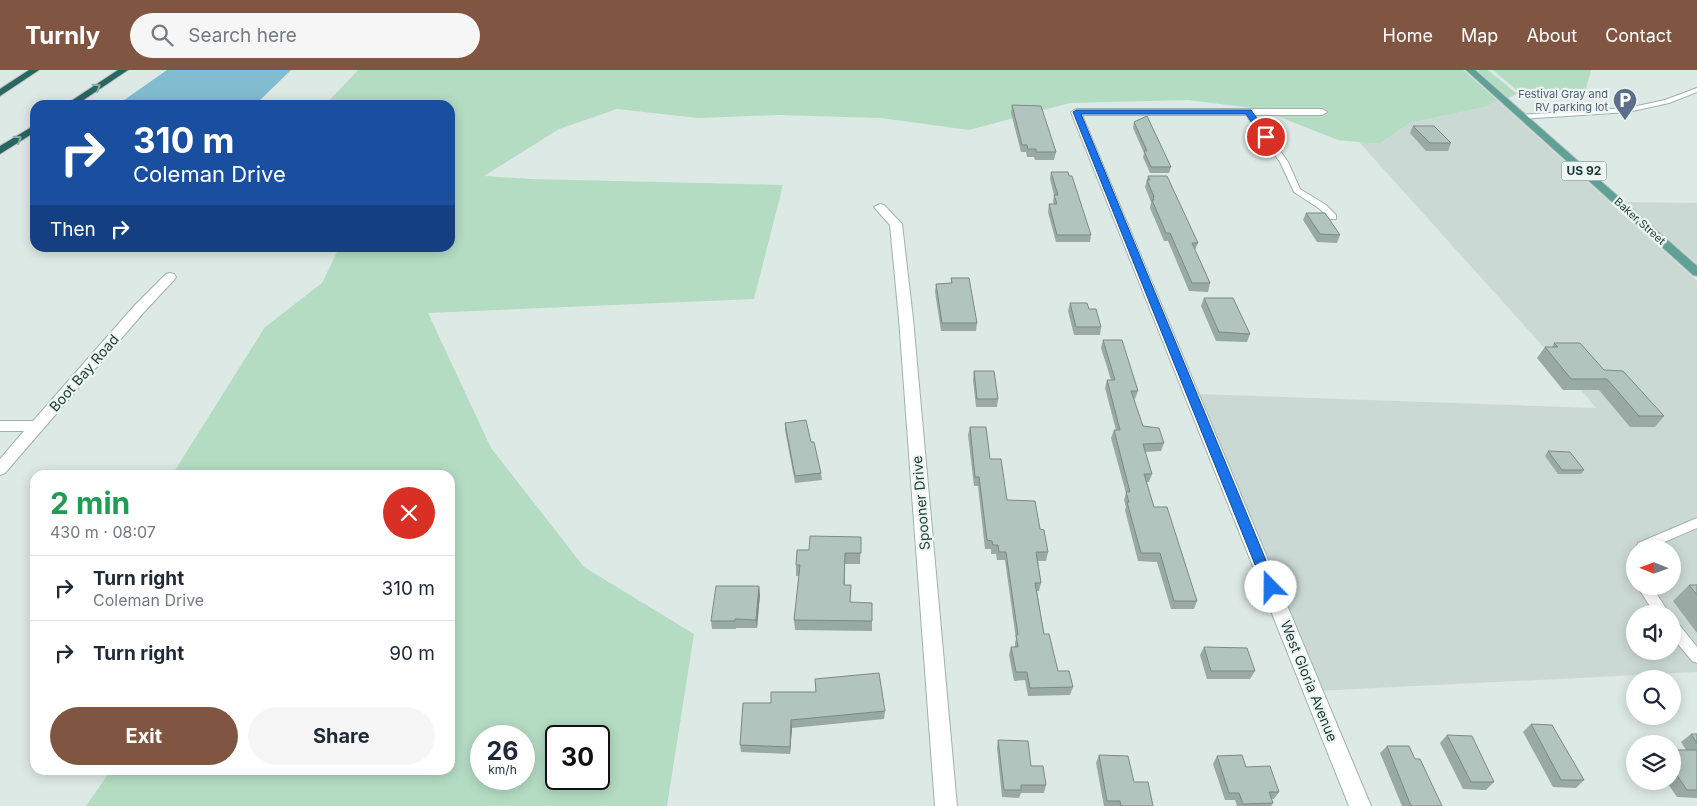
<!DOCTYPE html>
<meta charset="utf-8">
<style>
body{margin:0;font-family:Inter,sans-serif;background:#f6f6f7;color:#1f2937;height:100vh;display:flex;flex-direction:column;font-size:19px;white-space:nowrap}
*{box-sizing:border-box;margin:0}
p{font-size:16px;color:#747a83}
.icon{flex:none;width:28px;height:28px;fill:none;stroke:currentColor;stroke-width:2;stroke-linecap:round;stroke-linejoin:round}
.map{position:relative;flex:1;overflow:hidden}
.sheet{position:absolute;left:30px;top:400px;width:425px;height:305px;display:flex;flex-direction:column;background:#fff;border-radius:15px;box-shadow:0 2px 12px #0003}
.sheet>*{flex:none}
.top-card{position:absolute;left:30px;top:30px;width:425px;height:152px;border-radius:15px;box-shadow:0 2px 12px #0003;background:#1a4fa0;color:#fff;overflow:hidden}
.needle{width:32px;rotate:271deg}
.tools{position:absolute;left:1626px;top:470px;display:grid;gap:10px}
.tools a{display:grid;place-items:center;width:55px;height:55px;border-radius:50%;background:#fff;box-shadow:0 2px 12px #0003;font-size:25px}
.speed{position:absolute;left:470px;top:655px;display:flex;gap:10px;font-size:25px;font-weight:700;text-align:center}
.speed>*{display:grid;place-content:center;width:65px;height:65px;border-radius:50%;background:#fff;box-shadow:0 2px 12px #0003;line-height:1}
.speed small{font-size:12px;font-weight:400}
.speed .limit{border:2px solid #111;border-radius:8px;background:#fff;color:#111}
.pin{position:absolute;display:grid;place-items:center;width:42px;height:42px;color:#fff;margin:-21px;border:2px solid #fff;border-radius:50%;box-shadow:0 1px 5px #0007}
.me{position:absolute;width:55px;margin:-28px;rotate:338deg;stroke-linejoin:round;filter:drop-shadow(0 0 4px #0008)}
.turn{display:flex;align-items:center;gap:18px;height:105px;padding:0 20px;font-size:22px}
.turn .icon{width:65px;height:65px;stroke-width:2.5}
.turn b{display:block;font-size:35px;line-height:42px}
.then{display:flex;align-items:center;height:48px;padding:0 20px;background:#0003;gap:10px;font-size:19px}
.round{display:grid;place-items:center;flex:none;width:52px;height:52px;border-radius:26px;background:#f6f6f7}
.headline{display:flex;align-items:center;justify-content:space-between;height:85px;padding:0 20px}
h1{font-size:30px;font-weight:700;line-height:38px;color:#1e9e55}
.action{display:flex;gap:10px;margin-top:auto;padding:10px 20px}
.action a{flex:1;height:58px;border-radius:30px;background:#805541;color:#fff;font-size:20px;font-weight:700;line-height:58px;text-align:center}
.action a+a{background:#f6f6f7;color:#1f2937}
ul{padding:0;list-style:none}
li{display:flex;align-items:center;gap:15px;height:65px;padding:0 20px;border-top:1px solid #e0e1e3}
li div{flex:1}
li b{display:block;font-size:19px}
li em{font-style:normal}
header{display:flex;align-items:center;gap:30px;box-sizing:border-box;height:70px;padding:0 25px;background:#805541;color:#fff}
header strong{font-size:24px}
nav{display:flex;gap:28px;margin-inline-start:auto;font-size:18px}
.search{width:350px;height:45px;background:#f6f6f7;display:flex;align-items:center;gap:12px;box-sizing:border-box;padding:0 18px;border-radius:28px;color:#747a83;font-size:19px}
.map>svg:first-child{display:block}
</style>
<header>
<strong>Turnly</strong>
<div class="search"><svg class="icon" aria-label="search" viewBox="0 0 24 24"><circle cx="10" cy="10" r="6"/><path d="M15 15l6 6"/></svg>Search here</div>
<nav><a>Home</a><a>Map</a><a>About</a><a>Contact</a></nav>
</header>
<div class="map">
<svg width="1697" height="736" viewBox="0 0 1697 736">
<rect width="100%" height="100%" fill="#dde9e5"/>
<g fill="#cbd9d4" fill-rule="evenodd">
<path d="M 1498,31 L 1697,211 L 1697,602 L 1316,621 L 1198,324 L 1596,338 L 1566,302 L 1359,72 L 1379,74 L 1410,53 L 1485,37 ZM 1635,479 L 1672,479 L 1672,516 L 1635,516 ZM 1635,544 L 1672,544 L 1672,581 L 1635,581 Z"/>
<polygon points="1626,132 1697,133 1697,194"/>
</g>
<g fill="#b4dcc3" fill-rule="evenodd">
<path d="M 358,0 L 1463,0 L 1498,31 L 1485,37 L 1410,53 L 1379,74 L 1338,70 L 1259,39 L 1188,30 L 1070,33 L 969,60 L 881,48 L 778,45 L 698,48 L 617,39 L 559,59 L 484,106 L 531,109 L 783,115 L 754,229 L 428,243 L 491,378 L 584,497 L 694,564 L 667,736 L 86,736 L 111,700 L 450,700 L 450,405 L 172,405 L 265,257 L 322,213 L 337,182 L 288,178 L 450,178 L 450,35 L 325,35 ZM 481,666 L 524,666 L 524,709 L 481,709 ZM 556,666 L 599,666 L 599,709 L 556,709 Z"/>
<polygon points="1477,0 1488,0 1517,24 1508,28"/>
<polygon points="1493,0 1591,0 1586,19 1520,23"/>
</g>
<polygon fill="#82bcd1" points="167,0 291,0 255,35 117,35"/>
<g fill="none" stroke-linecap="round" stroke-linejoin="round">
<defs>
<g id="lane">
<polygon points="1697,18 1697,22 1669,33 1628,42 1522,49 1518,47 1522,45 1628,38 1665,30"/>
<polygon points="1245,40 1251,40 1288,92 1300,119 1326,135 1336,145 1336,149 1330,149 1320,139 1294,122 1280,92 1244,42"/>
<polygon points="1697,448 1697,458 1648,479 1636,479 1638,473"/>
<polygon points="1635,497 1635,511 1630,510 1629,506 1630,498"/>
<polygon points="1637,516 1651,516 1670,544 1655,544"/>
<polygon points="1672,550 1677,552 1697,577 1697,593 1692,591 1672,567"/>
</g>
<g id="street">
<polygon points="1076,39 1322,39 1327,42 1322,45 1082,45 1371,736 1349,736 1071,42"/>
<polygon points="880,134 884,135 902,154 913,249 957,736 935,736 899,249 890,155 874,137"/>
<polygon points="170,203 174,204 176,207 174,210 145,241 5,403 0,405 0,389 24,361 0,361 0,351 33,351 135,235 166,204"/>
</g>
<polygon id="primary" points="1466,0 1475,0 1697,196 1697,206 1693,205"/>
<g id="highway">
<polygon points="29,0 39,0 0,26 0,19"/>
<polygon points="118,0 128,0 76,35 65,35"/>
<polygon points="35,55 35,62 0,84 0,76"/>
</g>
</defs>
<use href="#lane" stroke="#a0b1ac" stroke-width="2"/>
<use href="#street" stroke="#a0b1ac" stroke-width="2"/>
<use href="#primary" stroke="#bcc4c2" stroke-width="2"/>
<use href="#highway" stroke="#bcc4c2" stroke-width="2"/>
<use href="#lane" fill="#fff" fill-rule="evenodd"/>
<use href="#street" fill="#fff" fill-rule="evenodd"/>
<use href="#primary" fill="#60a097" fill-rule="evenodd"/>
<use href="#highway" fill="#2a6560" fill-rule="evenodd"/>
</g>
<g fill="#99a9a3">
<polygon points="1012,35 1056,82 1054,90 1035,90 1034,87 1027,87 1026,82 1021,82 1011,43"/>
<polygon points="1134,52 1171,97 1169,103 1150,103 1143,87 1144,83 1133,58"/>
<polygon points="1413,56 1451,73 1448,81 1426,81 1410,63"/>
<polygon points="1051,102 1091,165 1090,172 1056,172 1048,142 1049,134 1054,134 1053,132 1054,125 1050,109"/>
<polygon points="1148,106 1198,173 1195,180 1210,213 1208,222 1189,221 1168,171 1164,171 1150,138 1151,132 1145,117"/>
<polygon points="1306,143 1340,165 1337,173 1317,172 1303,150"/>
<polygon points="951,208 977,253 976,261 941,261 935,222 936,214 951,213"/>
<polygon points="1204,228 1250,264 1247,272 1216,271 1201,236"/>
<polygon points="1070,233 1089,239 1101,257 1100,265 1074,265 1068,241"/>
<polygon points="1103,270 1138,321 1135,329 1134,329 1143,356 1164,373 1161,381 1145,382 1152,404 1149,412 1147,412 1154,437 1197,531 1194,539 1171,539 1157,492 1138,491 1125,440 1126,437 1124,430 1126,423 1111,368 1114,360 1116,360 1105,318 1107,310 1111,310 1101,278"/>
<polygon points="1554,273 1604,300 1664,346 1655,357 1630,357 1599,320 1563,320 1537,288 1545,277 1552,277"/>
<polygon points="974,301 998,329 997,337 976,337 973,310"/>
<polygon points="785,353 811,372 821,403 822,410 795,413 785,360"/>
<polygon points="970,357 990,389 1007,430 1040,459 1048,482 1046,491 1038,491 1041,513 1039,521 1037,521 1044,564 1058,601 1073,617 1070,625 1028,626 1025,610 1014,611 1009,585 1011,577 1015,577 1015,573 1016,569 1005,490 997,490 996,484 991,484 991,479 985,479 978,416 974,416 968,365"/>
<polygon points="1548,381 1584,400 1581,404 1558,404 1545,386"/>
<polygon points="861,467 860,494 845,494 845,515 850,532 872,551 872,561 795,560 794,550 799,506 796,506 796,495 809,480"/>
<polygon points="1689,515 1697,515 1697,563 1673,531"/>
<polygon points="760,524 757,558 736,558 736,559 712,559 711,551"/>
<polygon points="1204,577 1255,601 1250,609 1207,609 1200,585"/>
<polygon points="743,633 885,641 884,649 792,658 790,684 741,682 740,675"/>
<polygon points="1531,654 1584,710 1576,718 1553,717 1523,662"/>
<polygon points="1691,664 1697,664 1697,728 1677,727 1666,711 1672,711 1672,680 1686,680 1681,672"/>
<polygon points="1447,665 1494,712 1486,720 1463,719 1440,673"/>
<polygon points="998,670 1031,696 1046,715 1044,723 1021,723 1019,728 1002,727 997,678"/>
<polygon points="1387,676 1415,689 1442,736 1402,736 1380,683"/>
<polygon points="1099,685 1134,712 1153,736 1104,736 1096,693"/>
<polygon points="1217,686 1279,722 1274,729 1271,729 1273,733 1271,736 1237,736 1235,730 1225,730 1213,694"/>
</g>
<g fill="#7d8985">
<polygon points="759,516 760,524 757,558 756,550"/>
<polygon points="791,650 792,658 790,684 790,677"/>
</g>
<g fill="#b2c4be" stroke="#7d8985">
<polygon points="1012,35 1041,36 1056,82 1036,82 1036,79 1028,79 1027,75 1022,75"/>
<polygon points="1147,46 1171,97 1151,97 1144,81 1147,81 1134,52"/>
<polygon points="1413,56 1434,56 1451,73 1430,73"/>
<polygon points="1051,102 1068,102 1069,106 1072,106 1091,165 1057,165 1049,134 1057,134 1054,125 1058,125"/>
<polygon points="1148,106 1167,106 1198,173 1192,173 1210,213 1192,213 1170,163 1166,163 1152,130 1154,130 1153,127 1154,127 1147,110 1150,110"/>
<polygon points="1306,143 1325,143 1340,165 1320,164"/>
<polygon points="951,208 969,208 977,253 942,253 936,214 952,213"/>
<polygon points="1204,228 1233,228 1250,264 1219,262"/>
<polygon points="1070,233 1087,233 1089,239 1096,239 1101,257 1076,257"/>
<polygon points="1103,270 1122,270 1138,321 1131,321 1143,356 1159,358 1164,373 1143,374 1152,404 1144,404 1154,437 1167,437 1197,531 1174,531 1160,483 1141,483 1127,432 1129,432 1126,422 1130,422 1114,360 1120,360 1107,310 1115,310"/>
<polygon points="1554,273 1580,273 1604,300 1623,301 1664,346 1639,346 1607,309 1571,309 1545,277 1558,277"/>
<polygon points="974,301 994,301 998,329 977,329"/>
<polygon points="806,350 811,372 814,372 821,403 795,406 785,353"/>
<polygon points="970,357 986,357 990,389 1001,389 1007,430 1035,431 1040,459 1044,460 1048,482 1036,482 1041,513 1035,513 1044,564 1049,564 1058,601 1069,601 1073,617 1030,618 1027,602 1016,602 1011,577 1018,577 1016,565 1018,565 1006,482 999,482 998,475 993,475 992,471 987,470 979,407 975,407"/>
<polygon points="1548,381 1570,382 1584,400 1562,400"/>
<polygon points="810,466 861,467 861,483 845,483 844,515 851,515 850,532 872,533 872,551 794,550 800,495 796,495 797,480 809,480"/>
<polygon points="1689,515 1697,515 1697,525"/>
<polygon points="716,516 759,516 756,550 735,549 735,551 711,551"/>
<polygon points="1204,577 1247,578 1255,601 1211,601"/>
<polygon points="879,603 885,641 791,650 790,677 740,675 743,633 771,633 771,622 816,622 815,609"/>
<polygon points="1531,654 1552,655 1584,710 1561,710"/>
<polygon points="1691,664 1697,664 1697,673"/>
<polygon points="1447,665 1472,666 1494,712 1471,712"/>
<polygon points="998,670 1028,671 1031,696 1043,696 1046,715 1021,715 1021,720 1004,720"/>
<polygon points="1387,676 1409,676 1415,689 1420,689 1442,736 1411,736"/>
<polygon points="1672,680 1697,680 1697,720 1687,720 1672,698"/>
<polygon points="1099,685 1128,686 1134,712 1148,712 1153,736 1121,736 1120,731 1107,731"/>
<polygon points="1242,685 1246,697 1270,696 1279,722 1269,722 1273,733 1243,734 1239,723 1229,723 1217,686"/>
</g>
<defs><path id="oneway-chevron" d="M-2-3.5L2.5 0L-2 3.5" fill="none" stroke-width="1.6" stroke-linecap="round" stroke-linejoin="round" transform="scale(1.25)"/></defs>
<g stroke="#8caea9">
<use href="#oneway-chevron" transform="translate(97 17) rotate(-33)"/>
<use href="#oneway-chevron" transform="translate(18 69) rotate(-33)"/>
</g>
<polygon fill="#1a73e8" stroke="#114b97" points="1076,40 1251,40 1270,67 1263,69 1246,44 1081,44 1277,517 1275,521 1271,522 1266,521 1264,517 1073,42"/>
<defs>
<symbol id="parking-pin" viewBox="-11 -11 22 30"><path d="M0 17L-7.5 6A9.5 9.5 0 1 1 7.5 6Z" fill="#5c6f8a" stroke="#edf6f2"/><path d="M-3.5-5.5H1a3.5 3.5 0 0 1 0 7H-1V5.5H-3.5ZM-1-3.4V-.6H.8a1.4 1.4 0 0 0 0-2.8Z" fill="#fff"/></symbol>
</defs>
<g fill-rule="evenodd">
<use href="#parking-pin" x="1611" y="16" width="28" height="38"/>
</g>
<g text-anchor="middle" stroke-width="4.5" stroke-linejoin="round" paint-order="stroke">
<g font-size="11" fill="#4e5e75" stroke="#edf6f2" text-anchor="end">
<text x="1608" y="28">Festival Gray and<tspan x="1608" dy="13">RV parking lot</tspan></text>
</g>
<g font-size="11" fill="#1e3934" stroke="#edf6f2">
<text transform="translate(1640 151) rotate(42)" y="4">Baker Street</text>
</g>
<rect fill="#edf6f2" stroke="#5c726d" stroke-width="1" x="1561.5" y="91.5" width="45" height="19" rx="4"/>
<g font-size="12" font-weight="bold" fill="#1e3934">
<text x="1584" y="105">US 92</text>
</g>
<g font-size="14" fill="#1e3934" stroke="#edf6f2">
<text transform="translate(84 303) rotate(-49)" y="5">Boot Bay Road</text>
<text transform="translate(921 433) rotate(-95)" y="5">Spooner Drive</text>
<text transform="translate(1309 611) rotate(68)" y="5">West Gloria Avenue</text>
</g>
</g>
</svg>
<div class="tools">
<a><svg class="needle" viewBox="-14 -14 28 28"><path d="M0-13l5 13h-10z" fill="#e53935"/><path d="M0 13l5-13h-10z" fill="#747a83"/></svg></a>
<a><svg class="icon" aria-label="sound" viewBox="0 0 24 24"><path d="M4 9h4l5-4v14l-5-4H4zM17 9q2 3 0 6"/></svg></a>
<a><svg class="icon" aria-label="search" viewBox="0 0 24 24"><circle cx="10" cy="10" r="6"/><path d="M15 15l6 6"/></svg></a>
<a><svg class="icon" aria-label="layers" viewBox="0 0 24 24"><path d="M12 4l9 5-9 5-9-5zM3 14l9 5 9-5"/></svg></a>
</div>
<div class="speed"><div>26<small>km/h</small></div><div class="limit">30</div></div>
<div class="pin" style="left:1266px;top:67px;background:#d93025"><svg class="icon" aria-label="arrive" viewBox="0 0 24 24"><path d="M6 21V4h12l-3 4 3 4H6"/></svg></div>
<svg class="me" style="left:1271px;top:517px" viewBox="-20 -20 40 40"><circle r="19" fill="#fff"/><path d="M0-13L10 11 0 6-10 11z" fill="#1a73e8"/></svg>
<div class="top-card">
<div class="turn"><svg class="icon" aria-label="right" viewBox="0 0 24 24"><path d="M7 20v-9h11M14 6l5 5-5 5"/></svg><div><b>310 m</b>Coleman Drive</div></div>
<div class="then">Then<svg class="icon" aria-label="right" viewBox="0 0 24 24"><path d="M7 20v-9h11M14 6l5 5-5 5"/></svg></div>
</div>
<section class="sheet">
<div class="headline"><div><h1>2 min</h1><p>430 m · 08:07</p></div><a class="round" style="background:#d93025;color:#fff"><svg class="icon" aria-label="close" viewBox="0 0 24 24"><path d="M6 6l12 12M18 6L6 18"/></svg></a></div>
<ul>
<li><svg class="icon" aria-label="right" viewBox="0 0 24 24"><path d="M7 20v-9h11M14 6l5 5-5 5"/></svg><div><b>Turn right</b><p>Coleman Drive</p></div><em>310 m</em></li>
<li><svg class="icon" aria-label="right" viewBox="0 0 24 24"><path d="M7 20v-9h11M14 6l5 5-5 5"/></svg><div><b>Turn right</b></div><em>90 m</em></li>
</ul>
<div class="action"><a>Exit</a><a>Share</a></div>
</section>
</div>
